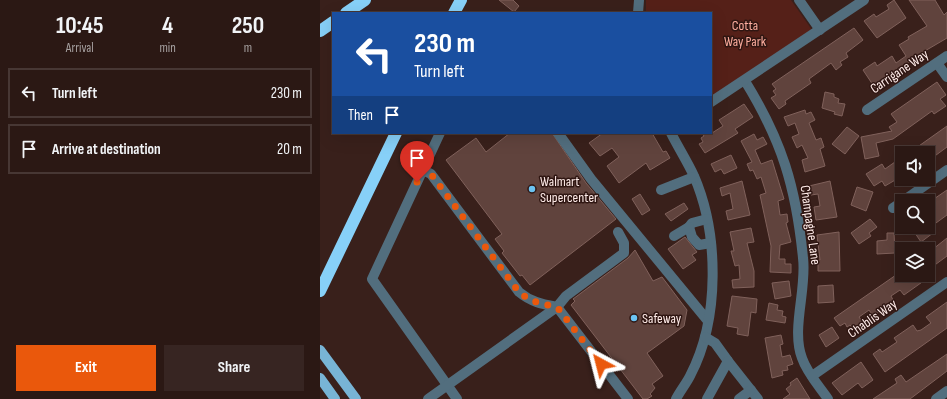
<!DOCTYPE html>
<style>
body{margin:0;font-family:"Sofia Sans Condensed",sans-serif;background:#372522;color:#f1f3f6;height:100vh;display:flex;flex-direction:column;font-size:15px;white-space:nowrap}
*{box-sizing:border-box;margin:0}
p{font-size:13px;color:#a6a0a0}
.icon{flex:none;width:22px;height:22px;fill:none;stroke:currentColor;stroke-width:2;stroke-linecap:round;stroke-linejoin:round}
.map{position:relative;flex:1;overflow:hidden}
.drawer{display:flex;flex-direction:column;background:#2b1814;width:320px}
.drawer>*{flex:none}
.banner{position:absolute;left:12px;top:12px;width:380px;height:122px;border-radius:0px;box-shadow:0 4px 16px #0002,0 0 0 1px #473734;background:#1a4fa0;color:#fff;overflow:hidden}
.buttons{position:absolute;left:575px;top:146px;display:grid;gap:8px}
.buttons a{display:grid;place-items:center;width:40px;height:40px;border-radius:0px;background:#2b1814;box-shadow:0 4px 16px #0002,0 0 0 1px #473734;font-size:20px}
.pin{position:absolute;display:grid;place-items:center;width:34px;height:34px;color:#fff;margin:-41px -17px;border-radius:50% 50% 50% 0;rotate:-45deg;box-shadow:0 0 4px #0007}
.pin .icon{rotate:45deg}
.me{position:absolute;width:44px;margin:-22px;rotate:322deg;stroke-linejoin:round;filter:drop-shadow(0 0 3px #0008)}
.turn{display:flex;align-items:center;gap:14px;height:84px;padding:0 16px;font-size:18px}
.turn .icon{width:52px;height:52px;stroke-width:2.5}
.turn b{display:block;font-size:28px;line-height:34px}
.then{display:flex;align-items:center;height:38px;padding:0 16px;background:#0003;gap:8px;font-size:15px}
.eta{display:flex;justify-content:space-evenly;align-items:center;height:68px;text-align:center}
.eta b{font-size:24px;font-weight:700;line-height:28px}
.primary-button{display:flex;gap:8px;margin-top:auto;padding:8px 16px}
.primary-button a{flex:1;height:46px;border-radius:0px;background:#ea580c;color:#fff;font-size:16px;font-weight:700;line-height:46px;text-align:center}
.primary-button a+a{background:#372522;color:#f1f3f6}
ul{padding:0;list-style:none}
li{display:flex;align-items:center;gap:12px;height:50px;margin:0 8px 6px;padding:0 8px;border:2px solid #473734;border-radius:0px}
li div{flex:1}
li b{display:block;font-size:15px}
li em{font-style:normal}
main{display:flex;flex:1;min-height:0}
.map>svg:first-child{display:block}
</style>
<main>
<section class="drawer">
<div class="eta">
<div><b>10:45</b><p>Arrival</p></div>
<div><b>4</b><p>min</p></div>
<div><b>250</b><p>m</p></div>
</div>
<ul>
<li><svg class="icon" aria-label="left" viewBox="0 0 24 24"><path d="M17 20v-9H6M10 6l-5 5 5 5"/></svg><div><b>Turn left</b></div><em>230 m</em></li>
<li><svg class="icon" aria-label="arrive" viewBox="0 0 24 24"><path d="M6 21V4h12l-3 4 3 4H6"/></svg><div><b>Arrive at destination</b></div><em>20 m</em></li>
</ul>
<div class="primary-button"><a>Exit</a><a>Share</a></div>
</section>
<div class="map">
<svg width="627" height="399" viewBox="0 0 627 399">
<rect width="100%" height="100%" fill="#39201b"/>
<polygon fill="#552018" points="326,0 471,0 492,30 391,97 391,13 326,13"/>
<g fill="#60433d" stroke="#80615b">
<polygon points="179,0 193,0 199,6 194,12"/>
<polygon points="574,0 586,18 557,38 544,21 554,14 556,17 569,9 567,5"/>
<polygon points="589,0 615,0 624,15 627,12 627,38 598,55 599,57 580,68 555,88 543,70 555,62 557,66 572,56 576,63 586,56 579,45 589,39 588,37 607,26"/>
<polygon points="534,28 543,40 526,53 528,57 520,62 522,65 516,70 511,63 489,79 491,83 465,101 466,104 459,109 451,98 456,95 453,91 456,89 452,84"/>
<polygon points="617,82 626,95 620,99 626,106 614,114 612,111 573,139 556,143 559,156 545,159 541,137 572,131 569,127 577,122 571,114"/>
<polygon points="505,92 514,94 514,97 519,99 518,103 525,104 522,116 514,114 515,112 502,108"/>
<polygon points="424,104 433,117 415,129 418,133 385,153 379,144 383,142 381,138 384,136 382,133 392,133 403,126 399,120"/>
<polygon points="485,110 486,114 491,112 495,120 489,123 496,140 501,138 504,147 500,149 505,166 485,172 482,160 488,158 482,145 477,148 472,137 479,134 475,123 468,126 464,117"/>
<polygon points="627,126 627,147 608,161 608,153 589,153"/>
<polygon points="527,127 539,136 525,154 512,144"/>
<polygon points="190,133 232,133 266,183 296,219 210,285 202,275 200,276 182,253 184,251 175,239 182,234 126,160 156,138 166,152"/>
<polygon points="283,133 332,133 343,152 346,151 350,158 330,170 326,163 299,183 287,166 299,157 292,148 280,156 269,143"/>
<polygon points="434,134 437,140 443,137 447,144 435,150 441,164 452,160 464,199 458,201 460,215 467,214 468,222 466,223 471,242 460,245 459,259 465,259 465,264 471,264 471,273 450,272 451,246 440,195 446,193 441,177 437,179 433,170 430,171 427,164 432,162 421,141"/>
<polygon points="411,155 417,168 404,174 401,169 395,172 391,164"/>
<polygon points="582,157 582,176 565,186 562,181 554,186 546,174 562,164 565,169"/>
<polygon points="422,181 430,215 408,220 406,211 413,209 410,193 402,196 400,188"/>
<polygon points="510,181 517,217 496,220 494,207 500,206 498,194 491,195 489,186"/>
<polygon points="537,187 553,192 546,211 531,205"/>
<polygon points="627,190 627,215 609,228 613,233 601,242 593,230 597,227 608,227 608,211 611,209 608,203"/>
<polygon points="320,194 330,210 322,215 312,199"/>
<polygon points="364,203 368,209 351,221 345,214"/>
<polygon points="550,219 557,227 549,233 551,236 539,244 531,233"/>
<polygon points="431,228 434,242 427,243 434,271 434,287 413,288 412,280 420,279 419,265 415,266 411,251 414,251 410,232"/>
<polygon points="519,232 520,271 498,271 498,260 500,260 497,235"/>
<polygon points="567,233 574,233 575,253 557,254 557,241 567,240"/>
<polygon points="365,237 377,252 372,255 376,260 363,269 348,249"/>
<polygon points="627,238 627,256 608,270 608,253"/>
<polygon points="315,250 333,281 342,277 367,310 364,326 327,353 343,376 332,384 335,388 330,394 332,396 327,399 323,399 251,305 255,301 253,299 308,258"/>
<polygon points="580,270 582,275 587,275 590,279 596,275 612,275 584,295 580,290 571,296 574,302 553,316 549,310 539,317 544,324 534,330 530,325 527,327 525,323 520,326 514,318 576,275 575,273"/>
<polygon points="469,281 471,296 455,299 452,283"/>
<polygon points="513,285 514,302 498,303 498,286"/>
<polygon points="412,296 437,299 436,313 431,312 428,336 417,334 418,328 407,326"/>
<polygon points="627,302 627,328 565,372 553,354 560,349 562,352 577,342 574,338 593,325 597,331 601,330 611,323 606,317"/>
<polygon points="449,303 458,305 457,310 463,311 462,316 466,317 465,323 446,320"/>
<polygon points="512,327 519,338 506,347 499,335"/>
<polygon points="461,335 463,344 460,345 462,357 470,355 473,364 467,366 468,370 462,371 463,375 452,378 445,338"/>
<polygon points="627,354 627,371 590,399 553,399 577,383 575,379 581,375 586,382"/>
<polygon points="541,362 553,380 542,388 538,383 522,395 512,383"/>
<polygon points="477,378 490,399 463,399 470,394 466,389 471,385 470,383"/>
</g>
<g fill="none" stroke-linecap="round" stroke-linejoin="round">
<g stroke="#526e7e" stroke-width="10">
<polyline points="479,0 500,30"/>
<polyline points="318,13 319,0"/>
<polyline points="617,63 627,77"/>
<path d="M 425,81 C 462,141 476,187 483,258 C 487,289 471,329 482,358 C 487,373 499,386 508,399"/>
<polyline points="391,102 544,0"/>
<polyline points="547,110 627,56"/>
<polyline points="120,133 52,279 137,399"/>
<polyline points="238,133 271,179 388,321"/>
<path d="M 351,133 C 358,147 367,161 374,176 C 399,234 400,319 370,376 C 366,384 360,391 356,399"/>
<path d="M 103,170 L 111,174 L 199,292 C 211,302 222,304 237,307 L 246,296 L 304,253 L 304,243 L 298,232"/>
<polyline points="341,190 374,177"/>
<polyline points="583,201 627,170"/>
<polyline points="573,208 582,202"/>
<polyline points="387,219 372,223 369,227 372,237 379,245 391,243"/>
<polyline points="354,236 369,227"/>
<polyline points="385,337 395,343 408,361"/>
<polyline points="492,376 627,282"/>
<polyline points="108,399 237,307 308,399"/>
<polyline points="387,399 408,361 438,399"/>
<polyline points="419,399 431,390"/>
<polyline points="616,399 627,391"/>
</g>
<g stroke="#78b4d5" stroke-width="10">
<polyline points="0,350 36,399"/>
<polyline points="0,378 15,399"/>
</g>
<g stroke="#87d0f8" stroke-width="12">
<polyline points="26,13 45,0"/>
<polyline points="134,13 141,0"/>
<polyline points="0,31 13,22"/>
<polyline points="0,291 76,133"/>
</g>
</g>
<g fill="none" stroke-linecap="round" stroke-linejoin="round">
<path stroke="#ea580c" stroke-width="7" stroke-dasharray="0 12.6" d="M 97,182 L 103,170 L 111,174 L 199,292 C 211,302 222,304 237,307 L 281,364"/>
</g>
<g fill="#6bc3f2" stroke="#2f1612" stroke-width="1.5">
<circle cx="212" cy="189" r="4"/>
<circle cx="314" cy="318" r="4"/>
</g>
<g text-anchor="middle" stroke-width="3" stroke-linejoin="round" paint-order="stroke">
<g font-size="14" fill="#fead9e" stroke="#2f1612">
<text x="425" y="30">Cotta<tspan x="425" dy="16">Way Park</tspan></text>
</g>
<g font-size="14" fill="#ffece9" stroke="#2f1612">
<text transform="translate(579 71) rotate(-34)" y="5">Carrigane Way</text>
<text transform="translate(491 225) rotate(82)" y="5">Champagne Lane</text>
<text transform="translate(552 318) rotate(-35)" y="5">Chablis Way</text>
</g>
<g font-size="14" fill="#ffece9" stroke="#2f1612" text-anchor="start">
<text x="220" y="186">Walmart<tspan x="220" dy="16">Supercenter</tspan></text>
<text x="322" y="323">Safeway</text>
</g>
</g>
</svg>
<div class="buttons">
<a><svg class="icon" aria-label="sound" viewBox="0 0 24 24"><path d="M4 9h4l5-4v14l-5-4H4zM17 9q2 3 0 6"/></svg></a>
<a><svg class="icon" aria-label="search" viewBox="0 0 24 24"><circle cx="10" cy="10" r="6"/><path d="M15 15l6 6"/></svg></a>
<a><svg class="icon" aria-label="layers" viewBox="0 0 24 24"><path d="M12 4l9 5-9 5-9-5zM3 14l9 5 9-5"/></svg></a>
</div>
<div class="pin" style="left:97px;top:182px;background:#d93025"><svg class="icon" aria-label="arrive" viewBox="0 0 24 24"><path d="M6 21V4h12l-3 4 3 4H6"/></svg></div>
<svg class="me" style="left:281px;top:364px" viewBox="-20 -20 40 40"><path d="M0-17L14 15 0 8-14 15z" fill="#ea580c" stroke="#fff" stroke-width="4"/></svg>
<div class="banner">
<div class="turn"><svg class="icon" aria-label="left" viewBox="0 0 24 24"><path d="M17 20v-9H6M10 6l-5 5 5 5"/></svg><div><b>230 m</b>Turn left</div></div>
<div class="then">Then<svg class="icon" aria-label="arrive" viewBox="0 0 24 24"><path d="M6 21V4h12l-3 4 3 4H6"/></svg></div>
</div>
</div>
</main>
